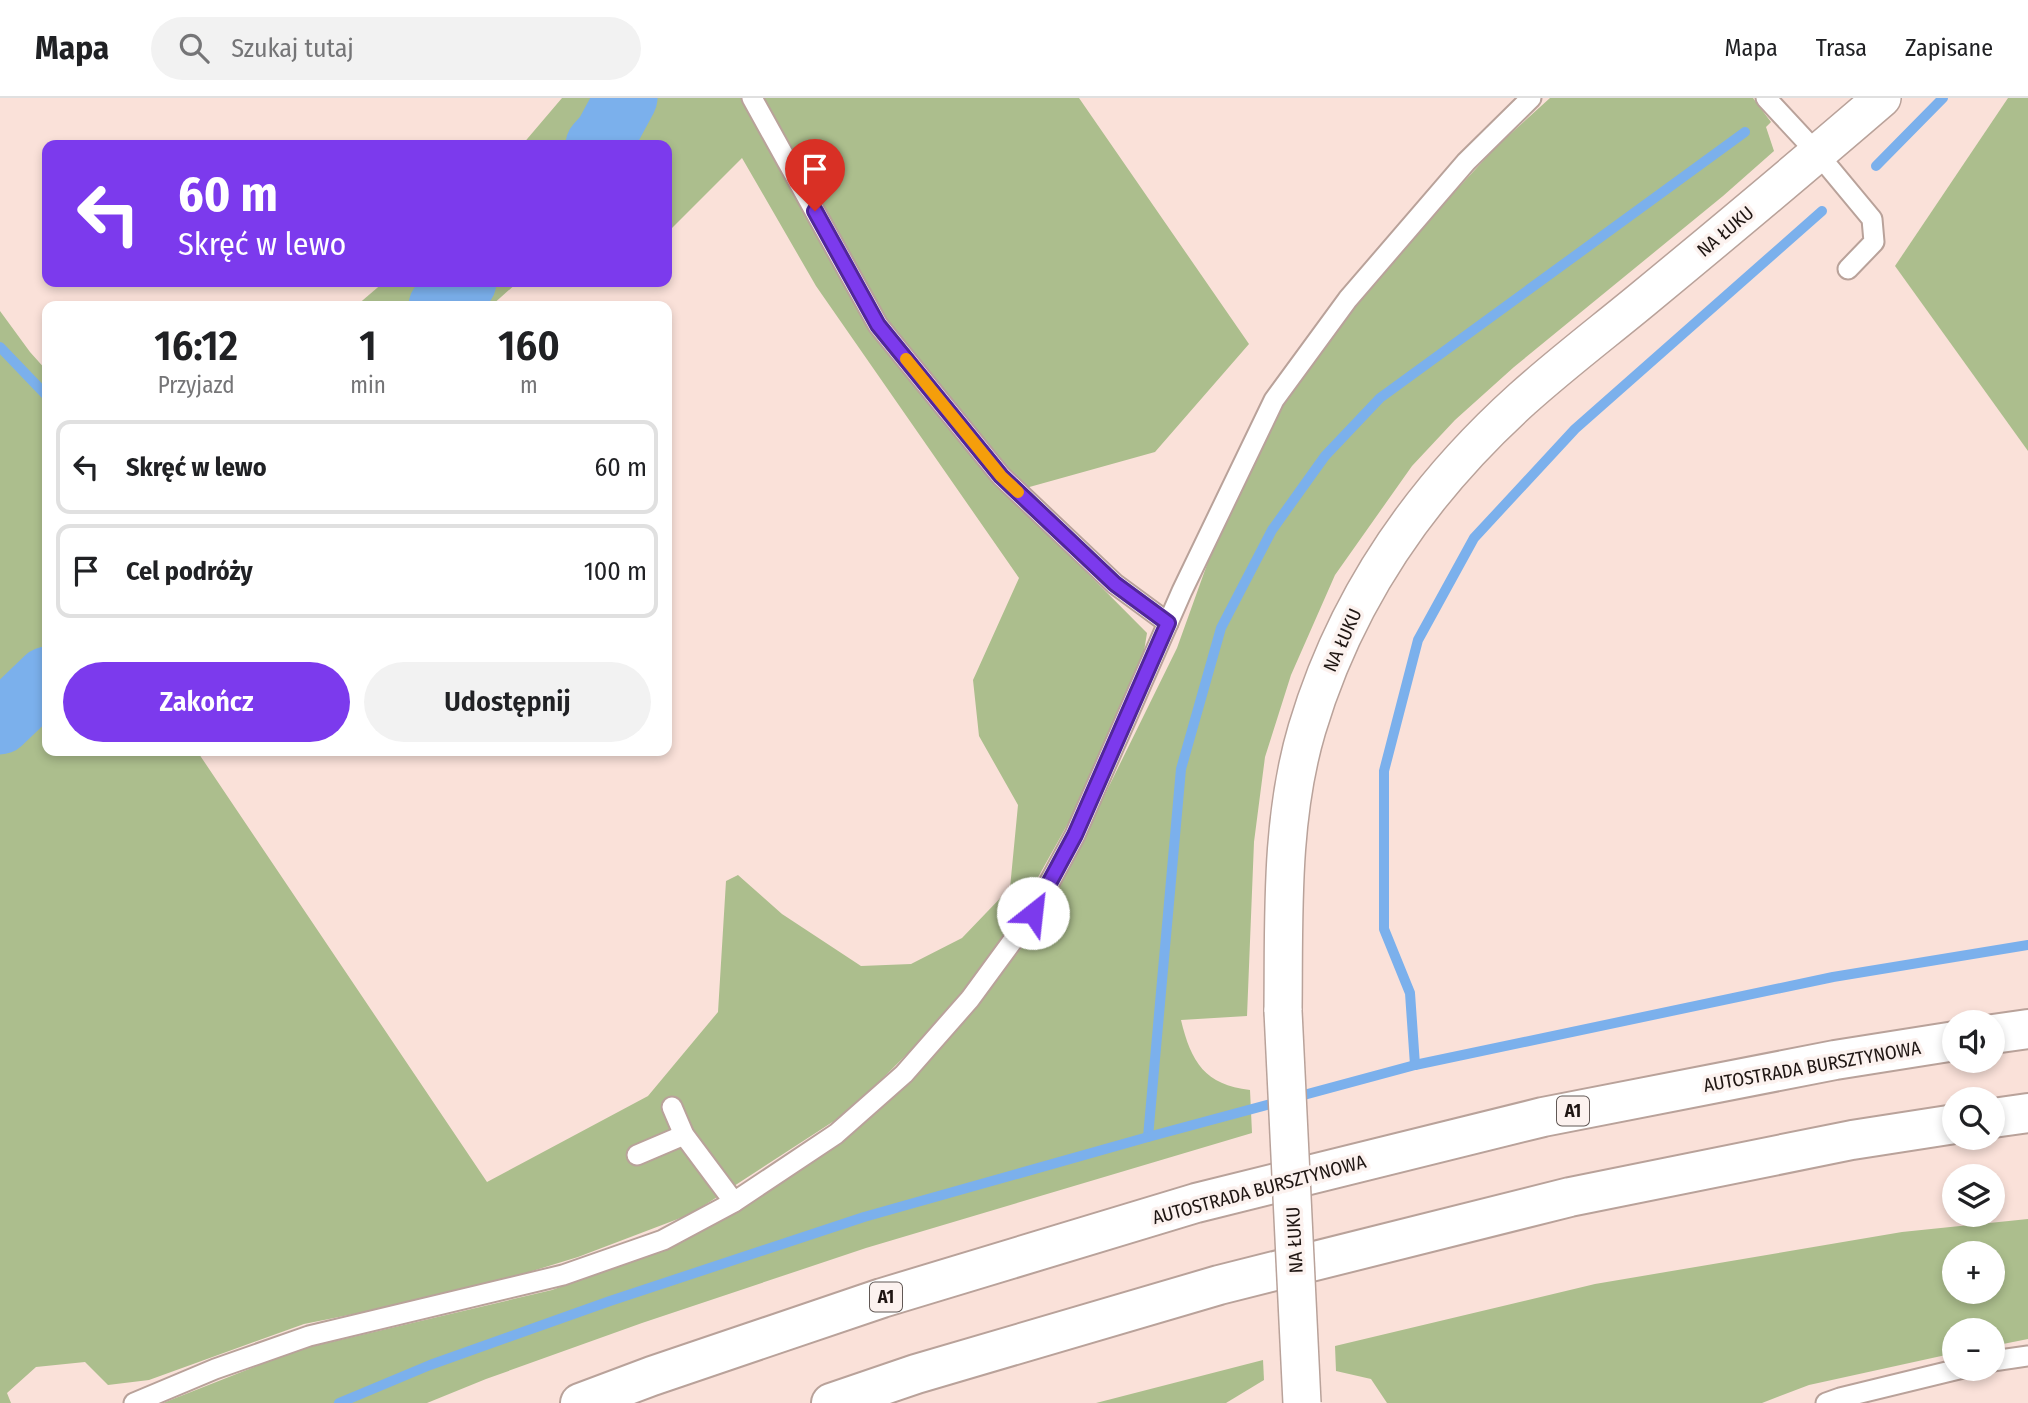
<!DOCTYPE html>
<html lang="pl">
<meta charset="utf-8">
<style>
body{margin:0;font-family:"Fira Sans Condensed",sans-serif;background:#f2f2f2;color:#202124;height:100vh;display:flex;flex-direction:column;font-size:26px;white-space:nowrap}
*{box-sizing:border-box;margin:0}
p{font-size:23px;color:#757577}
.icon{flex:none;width:38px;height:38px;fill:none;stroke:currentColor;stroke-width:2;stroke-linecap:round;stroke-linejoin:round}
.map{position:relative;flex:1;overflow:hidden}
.drawer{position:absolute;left:42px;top:203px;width:630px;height:455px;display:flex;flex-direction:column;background:#fff;border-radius:14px;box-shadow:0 4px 10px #0003}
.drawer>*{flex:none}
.guide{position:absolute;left:42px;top:42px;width:630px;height:147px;border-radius:14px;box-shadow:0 4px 10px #0003;background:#7c3aed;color:#fff;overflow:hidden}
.fabs{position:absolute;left:1942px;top:912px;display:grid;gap:14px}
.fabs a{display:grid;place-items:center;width:63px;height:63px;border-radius:50%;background:#fff;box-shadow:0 4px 10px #0003;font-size:35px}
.pin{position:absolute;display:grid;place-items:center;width:60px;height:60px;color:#fff;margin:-72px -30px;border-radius:50% 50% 50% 0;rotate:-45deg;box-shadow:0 0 7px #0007}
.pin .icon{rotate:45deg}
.me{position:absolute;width:77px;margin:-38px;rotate:29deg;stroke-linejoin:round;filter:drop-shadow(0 0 5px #0008)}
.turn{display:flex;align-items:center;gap:24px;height:147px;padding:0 21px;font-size:32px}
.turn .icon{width:91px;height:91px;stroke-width:2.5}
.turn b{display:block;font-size:49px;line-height:60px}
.eta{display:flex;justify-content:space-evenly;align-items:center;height:119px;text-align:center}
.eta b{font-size:42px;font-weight:600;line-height:49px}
.action{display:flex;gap:14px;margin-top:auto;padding:14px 21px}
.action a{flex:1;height:80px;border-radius:42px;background:#7c3aed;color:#fff;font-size:28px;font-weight:600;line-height:80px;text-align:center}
.action a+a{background:#f2f2f2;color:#202124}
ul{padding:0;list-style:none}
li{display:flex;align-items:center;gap:21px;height:94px;margin:0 14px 10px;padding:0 7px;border:4px solid #e0e0e0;border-radius:14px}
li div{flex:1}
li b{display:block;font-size:26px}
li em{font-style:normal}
header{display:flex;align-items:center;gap:42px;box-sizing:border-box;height:98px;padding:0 35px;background:#fff;border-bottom:2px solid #e0e0e0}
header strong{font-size:33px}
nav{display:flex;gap:38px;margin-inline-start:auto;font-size:24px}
.search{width:490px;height:63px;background:#f2f2f2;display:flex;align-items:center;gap:18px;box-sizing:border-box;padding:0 24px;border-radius:38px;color:#757577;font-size:26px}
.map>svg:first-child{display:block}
</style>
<header>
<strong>Mapa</strong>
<div class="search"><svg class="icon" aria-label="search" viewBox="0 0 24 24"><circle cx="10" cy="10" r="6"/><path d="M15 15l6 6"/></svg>Szukaj tutaj</div>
<nav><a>Mapa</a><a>Trasa</a><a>Zapisane</a></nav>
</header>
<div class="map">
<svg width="2028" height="1305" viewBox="0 0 2028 1305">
<rect width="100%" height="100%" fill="#fae1d9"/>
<g fill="#acbe8d" fill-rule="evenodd">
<polygon points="562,0 1079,0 1249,246 1155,354 1008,395 1147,535 1142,566 1080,704 998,851 925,938 851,1012 691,1116 578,1159 464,1194 304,1226 149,1282 108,1287 85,1264 36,1269 7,1295 11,1305 0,1305 0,213 30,254 47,273 47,653 197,653 487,1084 648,998 718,914 726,783 738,777 782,816 861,868 911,866 962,840 1010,790 1018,707 979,638 973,582 1019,480 816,188 742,60 672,130 667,129 667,47 522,47"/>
<path d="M 1550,0 L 1753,0 L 1771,24 L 1766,29 L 1774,53 L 1723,98 L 1514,269 L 1455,322 L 1412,368 L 1335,477 L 1291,577 L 1265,659 L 1254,744 L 1247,918 L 1181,922 C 1191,964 1205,987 1250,992 L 1252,1035 L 866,1150 L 642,1225 L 486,1281 L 427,1305 L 163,1305 L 297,1252 L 552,1192 L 607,1172 L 689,1136 L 788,1080 L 858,1028 L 937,952 L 1020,852 L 1083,741 L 1177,550 L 1209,461 L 1281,311 L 1324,244 L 1398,155 L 1496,49 Z"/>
<polygon points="2008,0 2028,0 2028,353 1895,168"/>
<polygon points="384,184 518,184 491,208 356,208"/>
<path d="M 2028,1121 L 2028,1241 L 1993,1248 L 1993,1232 L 1955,1232 L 1955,1255 L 1809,1287 L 1762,1305 L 1387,1305 L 1371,1281 L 1336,1273 L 1335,1248 L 1595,1186 L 1902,1134 ZM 1993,1155 L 1993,1194 L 1955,1194 L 1955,1155 Z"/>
<polygon points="1263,1262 1264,1282 1226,1305 1096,1305"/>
</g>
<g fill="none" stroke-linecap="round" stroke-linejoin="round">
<g stroke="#7bb0ec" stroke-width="10">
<polyline points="1876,68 1943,0"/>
<polyline points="0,249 47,298"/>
<polyline points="1415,967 1410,895 1384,831 1384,673 1418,542 1474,440 1575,331 1822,113"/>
<polyline points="1148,1039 1181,671 1221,530 1272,432 1325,358 1380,300 1745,34"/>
<polyline points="339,1305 430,1267 610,1203 864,1119 1148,1039 1415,967 1833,879 2028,847"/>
</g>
<g stroke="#7bb0ec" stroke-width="63">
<polyline points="597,47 606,37 626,0"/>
<polyline points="440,208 465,184"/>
<polyline points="0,625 47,580"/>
</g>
<defs>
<g id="service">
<polyline points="752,0 878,227 1001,378 1115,486 1168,525"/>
<polyline points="1766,0 1818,56 1872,121 1874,144 1848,171"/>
<polyline points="672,1009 684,1037 734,1104"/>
<polyline points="637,1057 684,1037"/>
<polyline points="1993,1263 2028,1258"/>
<polyline points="134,1305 215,1271 309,1238 563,1177 663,1142 734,1104 836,1036 904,976 970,901 1033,815 1075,737 1182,493 1274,302 1348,201 1466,64 1531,0"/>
<polyline points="1826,1305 1840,1300 1963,1270"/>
</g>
<path id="minor" d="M 1283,913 C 1284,820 1280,722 1307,631 C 1346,500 1421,392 1522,301 C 1561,266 1603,234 1643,201 C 1723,135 1803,68 1882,0"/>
<g id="motorway">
<polyline points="1993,936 2028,931"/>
<polyline points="1993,1020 2028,1015"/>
<polyline points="580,1305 652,1278 882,1200 1196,1105 1543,1019 1835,962 1955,943"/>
<polyline points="831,1305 916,1276 1219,1187 1570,1099 1852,1042 1955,1026"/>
</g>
</defs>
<use href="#service" stroke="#b9a29a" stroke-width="23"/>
<use href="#minor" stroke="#b9a29a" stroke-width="40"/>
<use href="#motorway" stroke="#b9a29a" stroke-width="42"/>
<use href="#service" stroke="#fff" stroke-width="19"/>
<use href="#minor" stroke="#fff" stroke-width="37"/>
<use href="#motorway" stroke="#fff" stroke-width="38"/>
<defs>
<polyline id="minor-bridge" points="1283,913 1302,1305"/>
</defs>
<use href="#minor-bridge" stroke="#b9a29a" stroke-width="40" stroke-linecap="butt"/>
<use href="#minor-bridge" stroke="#fff" stroke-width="37"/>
</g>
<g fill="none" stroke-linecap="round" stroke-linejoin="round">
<defs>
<polyline id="route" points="815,113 878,227 1001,378 1115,486 1168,525 1075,737 1033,815"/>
</defs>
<use href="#route" stroke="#51269a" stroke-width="18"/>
<use href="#route" stroke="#7c3aed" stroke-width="12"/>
<polyline stroke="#f59e0b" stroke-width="12" points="906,261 1001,378 1018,394"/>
</g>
<g text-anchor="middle" stroke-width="7" stroke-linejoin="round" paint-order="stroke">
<g fill="#fcf2ef" stroke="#615855" stroke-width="2">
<rect x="1557" y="998.5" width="32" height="29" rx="5"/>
<rect x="870" y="1184.5" width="32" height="29" rx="5"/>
</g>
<g font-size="18" font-weight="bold" fill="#1f1613">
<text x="1573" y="1019">A1</text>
<text x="886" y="1205">A1</text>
</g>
<g font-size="19" fill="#1f1613" stroke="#fcf2ef">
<text transform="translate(1725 133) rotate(-40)" y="7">NA ŁUKU</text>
<text transform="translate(1342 542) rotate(-66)" y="7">NA ŁUKU</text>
<text transform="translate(1812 968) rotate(-10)" y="7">AUTOSTRADA BURSZTYNOWA</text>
<text transform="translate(1259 1091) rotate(-15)" y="7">AUTOSTRADA BURSZTYNOWA</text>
<text transform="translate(1294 1142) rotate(-93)" y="7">NA ŁUKU</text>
</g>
</g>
</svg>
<div class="fabs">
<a><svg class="icon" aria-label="sound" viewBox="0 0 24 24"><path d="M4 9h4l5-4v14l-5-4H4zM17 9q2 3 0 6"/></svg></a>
<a><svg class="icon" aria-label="search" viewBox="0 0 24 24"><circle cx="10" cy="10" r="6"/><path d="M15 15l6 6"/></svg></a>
<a><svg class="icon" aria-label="layers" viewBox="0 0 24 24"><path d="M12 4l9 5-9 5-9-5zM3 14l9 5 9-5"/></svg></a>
<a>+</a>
<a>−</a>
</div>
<div class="pin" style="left:815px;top:113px;background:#d93025"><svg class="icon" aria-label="arrive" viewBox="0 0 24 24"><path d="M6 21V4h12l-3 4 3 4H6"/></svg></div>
<svg class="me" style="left:1033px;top:815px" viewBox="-20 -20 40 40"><circle r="19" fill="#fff"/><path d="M0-13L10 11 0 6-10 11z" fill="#7c3aed"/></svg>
<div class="guide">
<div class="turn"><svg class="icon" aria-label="left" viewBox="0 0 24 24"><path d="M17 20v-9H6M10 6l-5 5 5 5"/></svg><div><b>60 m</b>Skręć w lewo</div></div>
</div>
<section class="drawer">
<div class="eta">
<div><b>16:12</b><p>Przyjazd</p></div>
<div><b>1</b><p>min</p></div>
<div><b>160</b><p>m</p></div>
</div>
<ul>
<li><svg class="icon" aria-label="left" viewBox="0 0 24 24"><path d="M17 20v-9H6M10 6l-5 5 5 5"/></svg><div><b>Skręć w lewo</b></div><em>60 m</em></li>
<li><svg class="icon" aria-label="arrive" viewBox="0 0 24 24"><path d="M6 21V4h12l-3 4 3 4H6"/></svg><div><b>Cel podróży</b></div><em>100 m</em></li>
</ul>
<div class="action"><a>Zakończ</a><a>Udostępnij</a></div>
</section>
</div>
